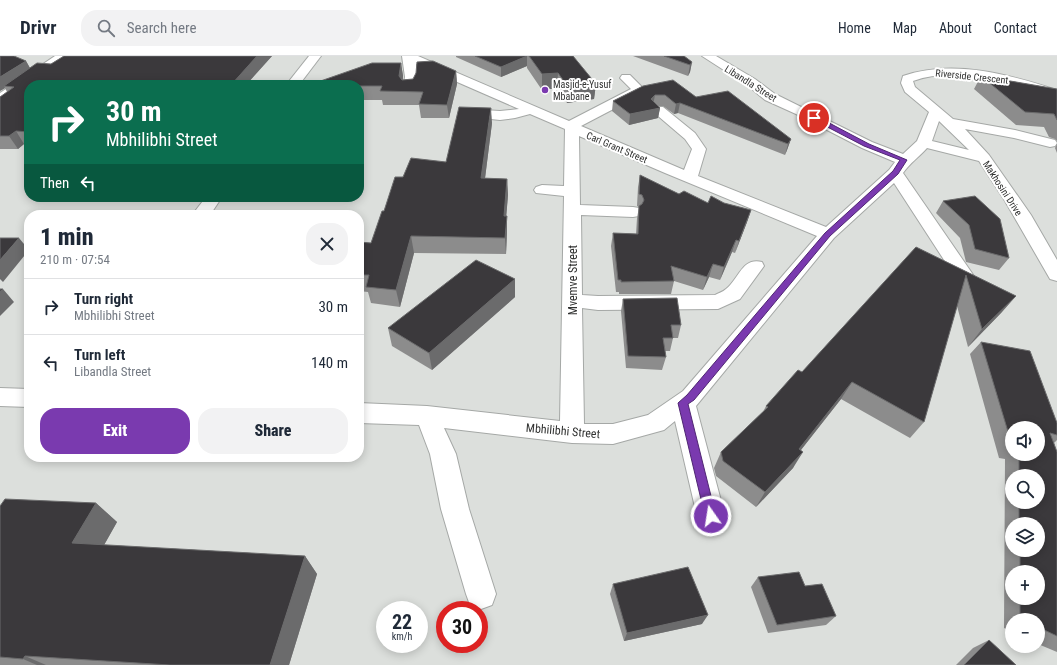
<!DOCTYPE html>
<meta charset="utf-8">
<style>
body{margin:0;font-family:"Roboto Condensed",sans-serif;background:#f2f2f3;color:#1f2937;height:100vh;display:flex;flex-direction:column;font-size:15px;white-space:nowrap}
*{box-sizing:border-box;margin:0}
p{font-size:13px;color:#747a83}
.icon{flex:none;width:22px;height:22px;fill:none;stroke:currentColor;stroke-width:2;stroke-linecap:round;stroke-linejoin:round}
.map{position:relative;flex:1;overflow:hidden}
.panel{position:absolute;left:24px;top:154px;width:340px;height:252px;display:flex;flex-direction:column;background:#fff;border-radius:16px;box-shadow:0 2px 10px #0003}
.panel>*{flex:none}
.banner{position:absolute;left:24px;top:24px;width:340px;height:122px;border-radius:16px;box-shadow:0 2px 10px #0003;background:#0b6e4f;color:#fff;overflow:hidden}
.controls{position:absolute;left:1005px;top:365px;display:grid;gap:8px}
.controls a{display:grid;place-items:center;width:40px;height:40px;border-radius:50%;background:#fff;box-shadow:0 2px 10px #0003;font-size:20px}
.speed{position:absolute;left:376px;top:545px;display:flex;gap:8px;font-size:20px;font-weight:700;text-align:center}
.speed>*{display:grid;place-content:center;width:52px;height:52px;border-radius:50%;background:#fff;box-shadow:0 2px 10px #0003;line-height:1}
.speed small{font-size:10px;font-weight:400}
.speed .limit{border:6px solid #d22;background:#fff;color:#111}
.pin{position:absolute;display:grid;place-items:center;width:34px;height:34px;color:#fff;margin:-17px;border:2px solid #fff;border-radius:50%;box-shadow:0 1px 4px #0007}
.me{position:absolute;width:44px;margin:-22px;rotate:347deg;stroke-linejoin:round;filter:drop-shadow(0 0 3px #0008)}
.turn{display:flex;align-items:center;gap:14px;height:84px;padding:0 16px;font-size:18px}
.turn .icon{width:52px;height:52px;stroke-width:2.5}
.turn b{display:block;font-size:28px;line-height:34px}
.then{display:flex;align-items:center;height:38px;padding:0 16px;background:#0003;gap:8px;font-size:15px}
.round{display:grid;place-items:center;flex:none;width:42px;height:42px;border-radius:16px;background:#f2f2f3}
.summary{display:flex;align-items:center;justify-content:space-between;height:68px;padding:0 16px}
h1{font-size:24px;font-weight:800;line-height:30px}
.cta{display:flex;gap:8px;margin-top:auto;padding:8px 16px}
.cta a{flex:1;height:46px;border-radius:16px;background:#7a3aaf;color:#fff;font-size:16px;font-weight:800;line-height:46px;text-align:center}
.cta a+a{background:#f2f2f3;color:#1f2937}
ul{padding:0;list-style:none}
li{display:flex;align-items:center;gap:12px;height:56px;padding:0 16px;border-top:1px solid #e0e1e3}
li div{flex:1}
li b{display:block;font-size:15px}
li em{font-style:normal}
header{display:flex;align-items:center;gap:24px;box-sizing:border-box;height:56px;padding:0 20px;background:#fff;border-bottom:1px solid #e0e1e3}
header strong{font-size:19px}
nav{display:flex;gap:22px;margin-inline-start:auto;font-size:14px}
.search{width:280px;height:36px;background:#f2f2f3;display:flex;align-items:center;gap:10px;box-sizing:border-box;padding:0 14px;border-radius:16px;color:#747a83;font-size:15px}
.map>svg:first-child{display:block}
</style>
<header>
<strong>Drivr</strong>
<div class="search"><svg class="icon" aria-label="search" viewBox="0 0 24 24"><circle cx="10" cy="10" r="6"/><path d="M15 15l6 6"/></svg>Search here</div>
<nav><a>Home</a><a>Map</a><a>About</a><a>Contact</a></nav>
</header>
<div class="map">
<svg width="1057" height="609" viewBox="0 0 1057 609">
<rect width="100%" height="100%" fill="#dcdfdc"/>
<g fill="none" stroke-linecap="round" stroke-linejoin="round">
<defs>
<g id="street">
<polygon points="55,0 69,0 5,46 0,47 0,37"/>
<polygon points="309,0 321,0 299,29 286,29"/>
<path d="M 402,0 L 418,0 L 569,65 L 631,33 L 620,22 L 622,19 L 630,19 L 645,34 L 644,37 L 581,70 L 684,114 L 692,93 L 685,83 L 651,54 L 653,51 L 663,51 L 695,77 L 706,93 L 698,120 L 826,171 L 889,114 L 895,106 L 862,92 L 796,58 L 765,44 L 747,29 L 702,0 L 716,0 L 755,23 L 775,38 L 872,86 L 903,98 L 917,85 L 929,56 L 905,36 L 901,27 L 903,20 C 953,3 1008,18 1057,34 L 1057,42 C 1011,30 961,8 913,25 L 915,31 L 953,63 L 1015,74 L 1055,84 L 1057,87 L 1055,90 L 1050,91 L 1014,82 L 965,73 L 989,99 L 1031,159 L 1057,204 L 1057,225 L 1050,223 L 1005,145 L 979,105 L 927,92 C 919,101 910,107 903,117 L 976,223 L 973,227 L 966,229 L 959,227 L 894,127 L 834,182 L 696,350 L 725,460 L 721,469 L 711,473 L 701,469 L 697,460 L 675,365 L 664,374 L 613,388 L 572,387 L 444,372 L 456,398 L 469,453 L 496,538 L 492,549 L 481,553 L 470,549 L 466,538 L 441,453 L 430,398 L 419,369 L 359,367 L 359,347 L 427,350 L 560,365 L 564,140 L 536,137 L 534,134 L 536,131 L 542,129 L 564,130 L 565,73 L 530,58 L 515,62 L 500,64 L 463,60 L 461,57 L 463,54 L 468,53 L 500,55 L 519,53 L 416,8 C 417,17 419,28 414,36 L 404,36 L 403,33 L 405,21 ZM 939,65 L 969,94 L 932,85 ZM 579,80 L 665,117 L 817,180 L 683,335 L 648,359 L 613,368 L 584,368 L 582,252 L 598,254 L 718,253 L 740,243 L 764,210 L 762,206 C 742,201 739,223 726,233 C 723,236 718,237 715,239 L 598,240 L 582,239 L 581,159 L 633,161 L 639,160 L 641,156 L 639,152 L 633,151 L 580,149 Z"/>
<polygon points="206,141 222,141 210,159 192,159"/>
<polygon points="0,332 29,333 29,351 0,350"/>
</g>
</defs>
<use href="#street" stroke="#a5a8a6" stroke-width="2"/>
<use href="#street" fill="#fff" fill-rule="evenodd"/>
</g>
<g fill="#8c8c8c" fill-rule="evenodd">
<polygon points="64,0 272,0 246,29 29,29 29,88 24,88 18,93 0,93 0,41 7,36 5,32 0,35 26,5 30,12 51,8"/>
<polygon points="456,0 573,0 596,28 594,43 567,47 557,32 542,34 527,12 527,10 501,21 456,1"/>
<polygon points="633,0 684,0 692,6 690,16 688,20"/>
<polygon points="401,7 403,20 403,24 413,23 456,15 457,28 449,62 421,62 419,49 383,49 382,44 359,44 359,29"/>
<polygon points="981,20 1057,33 1057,85 1055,83 1049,81 1044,71 1016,69 974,33"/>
<polygon points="643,30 696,41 791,83 787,94 785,99 678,57 674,58 663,50 658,50 660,52 658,62 629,69 612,55 613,45"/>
<polygon points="492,67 485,122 507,123 508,139 506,160 507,176 506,198 414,197 400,251 371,247 368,236 359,235 359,186 371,187 384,155 403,121 446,106"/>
<polygon points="1057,88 1057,97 1055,92"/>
<polygon points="640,119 679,138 708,147 724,147 751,154 747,166 735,197 732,196 720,224 709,221 703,234 674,225 671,238 619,238 619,236 616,236 611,190 613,177 636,178 637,162 639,151 637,150 638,131"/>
<polygon points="943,145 1009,202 999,214 966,206 960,182 936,157"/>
<polygon points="916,191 1016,240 1001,257 968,291 957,250 924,366 910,382 841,343 801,394 793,412 756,451 716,420 714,412 721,396 763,356 766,350 802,316"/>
<polygon points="515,223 515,241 432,314 392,290 388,272"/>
<polygon points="623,243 681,269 678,282 673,282 670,295 665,295 666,301 662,314 626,312 621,255"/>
<path d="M 981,286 L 1057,367 L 1057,384 L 1054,387 L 1057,396 L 1057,596 L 1038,588 L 1038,564 L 1012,564 L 1012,576 L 1004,572 L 1005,403 L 999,402 L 970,298 ZM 1012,372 L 1038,398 L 1012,398 ZM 1012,420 L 1038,420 L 1038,446 L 1012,446 ZM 1012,468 L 1038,468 L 1038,494 L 1012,494 ZM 1012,516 L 1038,516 L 1038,542 L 1012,542 Z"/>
<polygon points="96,447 117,466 104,489 305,500 317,518 289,609 0,609 0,450"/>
<polygon points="758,521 805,530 836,560 826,569 768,577 751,531"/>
<polygon points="613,528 702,568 624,585 610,538"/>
<polygon points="989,584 1016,609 956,609 973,592"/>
</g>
<g fill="#6b6b6c">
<polygon points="257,0 272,0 246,29 231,29"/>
<polygon points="527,0 527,10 501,21 501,11"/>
<polygon points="26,5 31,14 4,30 5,32 0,35 0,21"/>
<polygon points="692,6 690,16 688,20 690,9"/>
<polygon points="401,7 403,20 402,33 399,20"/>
<polygon points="456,15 457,28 449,62 447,49"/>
<polygon points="558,17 557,32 542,34 542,18"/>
<polygon points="596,28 594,43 567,47 568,31"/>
<polygon points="655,39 653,50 651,43"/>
<polygon points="680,47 678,57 674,58 676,48"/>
<polygon points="491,52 492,67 483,138 481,122"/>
<polygon points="660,52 658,62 629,69 630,58"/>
<polygon points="16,75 24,88 18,93 9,80"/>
<polygon points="791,83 787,94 785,99 788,88"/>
<polygon points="507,123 508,139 505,176 504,160"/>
<polygon points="751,154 747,166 735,197 739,185"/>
<polygon points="507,160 507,176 506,198 505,182"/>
<polygon points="411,180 414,197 400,251 396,234"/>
<polygon points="19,182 29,194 3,226 0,223 0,204"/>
<polygon points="736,184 732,196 720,224 724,211"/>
<polygon points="713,208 709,221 703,234 707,221"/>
<polygon points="515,223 515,241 432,314 429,297"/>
<polygon points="3,233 14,246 0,260 0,236"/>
<polygon points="1016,240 1001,257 968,291 982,273"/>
<polygon points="852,326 841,343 789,409 799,393"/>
<polygon points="803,396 793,412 756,451 765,436"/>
<polygon points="96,447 117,466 95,505 72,487"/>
<polygon points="305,500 317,518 289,609 270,609"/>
<polygon points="708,559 702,568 624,585 627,577"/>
<polygon points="25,600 46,609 37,609 23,603"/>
</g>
<g fill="#3b393c" stroke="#6b6b6c">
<polygon points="0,0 14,0 26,5 0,21"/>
<polygon points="64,0 257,0 231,29 29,29 29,76 16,75 9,80 0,80 0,41 14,31 4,30 37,7 51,8"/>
<polygon points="475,0 527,0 501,11"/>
<polygon points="529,0 573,0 596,28 568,31 558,17 542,18"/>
<polygon points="664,0 684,0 692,6 690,9"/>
<polygon points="433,5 456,15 447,49 419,48 423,36 380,35 382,30 359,30 359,29 311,29 312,28 372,7 401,7 399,20 402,24 413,23 416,17 417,6"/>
<polygon points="981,20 1057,33 1057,64 1054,58 1025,56"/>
<polygon points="673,24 696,41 728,35 791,83 788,88 680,47 676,48 665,39 655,39 651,43 660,52 630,58 613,45 643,30"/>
<polygon points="459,51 491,52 481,122 507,123 504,160 507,160 505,182 411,180 396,234 366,231 369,219 359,219 359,186 371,187 382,155 384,155 395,121 403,121 411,102 446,106"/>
<polygon points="640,119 679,138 684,135 708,147 711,140 724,147 751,154 739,185 736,184 724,211 713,208 707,221 671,210 674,225 621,226 621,224 618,224 613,177 638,178 639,150 642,148 644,144 642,139 639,138"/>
<polygon points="975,140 1000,163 1009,202 975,193 969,169 943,145"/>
<polygon points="0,182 19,182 0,204"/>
<polygon points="916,191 1016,240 982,273 966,219 924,366 852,326 799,393 803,396 765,436 723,405 721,396 768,351 766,350 798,314 802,316"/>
<polygon points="476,204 515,223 429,297 388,272"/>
<polygon points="0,233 3,233 0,236"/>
<polygon points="677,242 681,269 671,269 673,282 663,282 666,301 628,300 623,243"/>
<polygon points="981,286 1030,295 1057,367 1057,379 1050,377 1057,396 1057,580 1038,571 1038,564 1020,564 1020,542 1038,542 1038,516 1020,516 1020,494 1038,494 1038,468 1019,468 1019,446 1038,446 1038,420 1019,420 1019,398 1038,398 1038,372 1012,372 1012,389"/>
<polygon points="5,443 96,447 72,487 305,500 270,609 170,609 25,600 23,603 0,601 0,450"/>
<polygon points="688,511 708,559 627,577 613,528"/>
<polygon points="799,516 805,530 822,528 836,560 777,569 758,521"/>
<polygon points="989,584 1016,609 964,609"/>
</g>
<polygon fill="#7a3aaf" stroke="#4f2672" points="812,60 816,60 869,88 907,104 898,118 830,180 694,344 688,348 716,460 715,464 711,466 707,464 705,460 678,347 687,339 825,177 893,115 900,104 864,90 812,63"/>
<circle fill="#7a3aaf" stroke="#fff" stroke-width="1.5" cx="545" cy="34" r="4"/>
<g text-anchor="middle" stroke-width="4" stroke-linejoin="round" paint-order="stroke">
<g font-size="10" fill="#303130" stroke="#fff">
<text transform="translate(972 20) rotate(6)" y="4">Riverside Crescent</text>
<text transform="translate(751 27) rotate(32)" y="4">Libandla Street</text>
<text transform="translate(617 91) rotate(23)" y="4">Carl Grant Street</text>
<text transform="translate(1003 132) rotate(57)" y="4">Makhosini Drive</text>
</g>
<g font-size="10" fill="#303130" stroke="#fff" text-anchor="start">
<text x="553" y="32">Masjid-e-Yusuf<tspan x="553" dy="12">Mbabane</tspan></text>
</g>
<g font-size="12" fill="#303130" stroke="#fff">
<text transform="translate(573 224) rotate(-90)" y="4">Mvemve Street</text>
<text transform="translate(563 375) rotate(5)" y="4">Mbhilibhi Street</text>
</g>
</g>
</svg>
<div class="controls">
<a><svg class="icon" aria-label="sound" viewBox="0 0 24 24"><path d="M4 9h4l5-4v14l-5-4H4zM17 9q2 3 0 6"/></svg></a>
<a><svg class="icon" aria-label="search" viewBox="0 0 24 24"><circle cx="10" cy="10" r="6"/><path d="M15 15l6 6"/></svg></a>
<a><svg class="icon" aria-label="layers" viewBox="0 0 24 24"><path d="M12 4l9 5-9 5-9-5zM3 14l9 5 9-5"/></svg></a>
<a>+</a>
<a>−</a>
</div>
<div class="speed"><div>22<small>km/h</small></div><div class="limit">30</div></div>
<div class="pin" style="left:814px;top:62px;background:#d93025"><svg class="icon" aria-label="arrive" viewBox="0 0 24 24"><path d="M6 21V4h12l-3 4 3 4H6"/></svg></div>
<svg class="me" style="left:711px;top:460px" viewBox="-20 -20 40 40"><circle r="17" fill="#7a3aaf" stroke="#fff" stroke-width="3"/><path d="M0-11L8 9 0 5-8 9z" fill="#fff"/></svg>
<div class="banner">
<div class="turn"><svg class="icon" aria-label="right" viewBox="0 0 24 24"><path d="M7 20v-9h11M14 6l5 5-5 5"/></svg><div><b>30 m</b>Mbhilibhi Street</div></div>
<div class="then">Then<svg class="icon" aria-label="left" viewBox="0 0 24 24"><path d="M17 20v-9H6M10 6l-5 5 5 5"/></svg></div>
</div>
<section class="panel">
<div class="summary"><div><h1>1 min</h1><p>210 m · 07:54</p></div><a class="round"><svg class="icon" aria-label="close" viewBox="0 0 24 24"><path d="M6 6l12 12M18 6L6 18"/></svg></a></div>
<ul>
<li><svg class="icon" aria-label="right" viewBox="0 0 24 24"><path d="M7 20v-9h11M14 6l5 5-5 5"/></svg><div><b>Turn right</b><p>Mbhilibhi Street</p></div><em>30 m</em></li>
<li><svg class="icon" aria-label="left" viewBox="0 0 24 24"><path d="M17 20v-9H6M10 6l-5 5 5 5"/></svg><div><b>Turn left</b><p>Libandla Street</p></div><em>140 m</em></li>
</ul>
<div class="cta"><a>Exit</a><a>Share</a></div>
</section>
</div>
